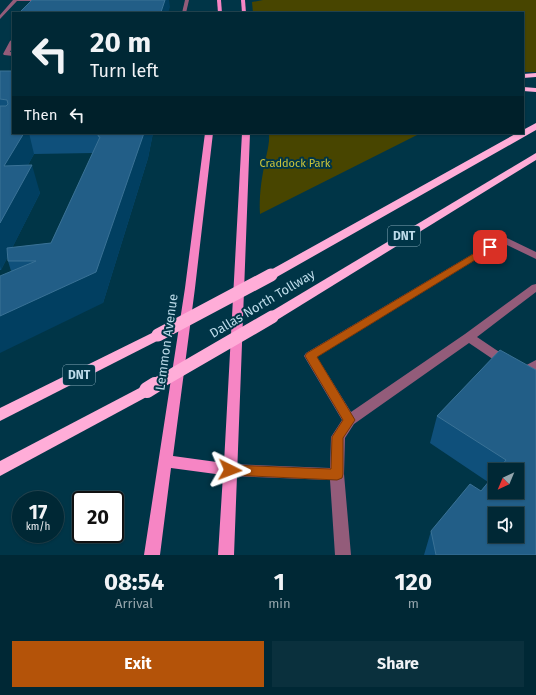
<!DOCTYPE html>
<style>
body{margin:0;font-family:"Fira Sans",sans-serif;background:#0a303d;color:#f1f3f6;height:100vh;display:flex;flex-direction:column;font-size:15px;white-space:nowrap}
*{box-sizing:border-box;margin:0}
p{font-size:13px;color:#95a6ad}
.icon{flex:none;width:22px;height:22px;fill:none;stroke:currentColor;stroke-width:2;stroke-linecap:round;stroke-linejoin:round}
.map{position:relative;height:555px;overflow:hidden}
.side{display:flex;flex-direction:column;background:#002835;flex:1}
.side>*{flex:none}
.guide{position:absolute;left:12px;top:12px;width:512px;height:122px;border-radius:0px;box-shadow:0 1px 3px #0004,0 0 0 1px #224450;background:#002835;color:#f1f3f6;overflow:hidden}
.needle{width:26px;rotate:224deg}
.buttons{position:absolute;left:488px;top:463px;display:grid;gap:8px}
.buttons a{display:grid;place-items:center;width:36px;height:36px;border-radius:0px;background:#002835;box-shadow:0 1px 3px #0004,0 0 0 1px #224450;font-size:20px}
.speed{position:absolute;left:12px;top:491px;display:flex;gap:8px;font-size:20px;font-weight:700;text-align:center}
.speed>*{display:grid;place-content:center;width:52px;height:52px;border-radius:50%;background:#002835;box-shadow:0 1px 3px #0004,0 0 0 1px #224450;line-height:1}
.speed small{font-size:10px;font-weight:400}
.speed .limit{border:2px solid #111;border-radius:6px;background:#fff;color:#111}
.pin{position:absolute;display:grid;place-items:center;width:34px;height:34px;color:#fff;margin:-17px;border-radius:8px;box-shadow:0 2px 6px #0006}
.me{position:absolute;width:44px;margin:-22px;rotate:93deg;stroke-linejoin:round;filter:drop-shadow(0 0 3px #0008)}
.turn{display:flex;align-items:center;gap:14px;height:84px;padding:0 12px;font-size:18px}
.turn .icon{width:52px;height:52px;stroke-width:2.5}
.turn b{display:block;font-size:28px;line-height:34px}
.then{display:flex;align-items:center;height:38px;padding:0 12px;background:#0003;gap:8px;font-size:15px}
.eta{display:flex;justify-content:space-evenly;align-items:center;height:68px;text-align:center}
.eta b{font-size:24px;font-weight:700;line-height:28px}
.action{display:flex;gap:8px;margin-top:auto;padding:8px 12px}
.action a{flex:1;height:46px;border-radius:0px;background:#b45309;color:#fff;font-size:16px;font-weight:700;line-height:46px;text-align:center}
.action a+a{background:#0a303d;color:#f1f3f6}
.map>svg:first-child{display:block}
</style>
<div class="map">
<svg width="536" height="555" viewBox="0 0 536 555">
<rect width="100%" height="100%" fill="#003547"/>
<g fill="#484500">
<polygon points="263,0 536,0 536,72 523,72 523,13 253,13 252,2"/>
<path d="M 269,133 L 421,133 L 260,214 C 259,198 261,182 264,167 C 266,155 270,145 269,133 Z"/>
</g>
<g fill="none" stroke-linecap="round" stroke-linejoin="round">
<g fill="#935c7a" fill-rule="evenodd">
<polygon points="13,0 46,0 44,1 17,1 0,19 0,15"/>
<polygon points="185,0 189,0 186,13 182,13"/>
<polygon points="13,39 13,46 10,52 13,52 13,56 4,55 3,54 10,41"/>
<polygon points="503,236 536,252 536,259 503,243 317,357 351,412 465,334 532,285 536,284 536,292 477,337 511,360 513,363 511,366 507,367 503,366 469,343 354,424 345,438 344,474 351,555 335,555 330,480 230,476 225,474 223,470 225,466 230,464 330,468 331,437 342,420 304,356 306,353"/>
<path d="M 536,360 L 536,370 C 530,373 524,378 517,376 L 515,373 L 517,370 Z"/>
</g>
<g fill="#f685c4" fill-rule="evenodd">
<polygon points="217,0 221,0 222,13 218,13"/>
<polygon points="241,0 245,0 246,13 242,13"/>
<polygon points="205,133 213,133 195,288 173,456 224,463 242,133 250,133 234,555 218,555 223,475 171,468 160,555 144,555 185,288"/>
</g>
<g fill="#ffadd8" fill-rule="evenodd">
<polygon points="536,73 536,77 523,78 523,74"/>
<polygon points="523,87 536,88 536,92 523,91"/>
<polygon points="536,123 536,130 275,278 267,278 265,275 267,272 517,133 523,133 523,130"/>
<polygon points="536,153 536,160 277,320 272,321 267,320 266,317 267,314"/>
<polygon points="158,330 163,332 165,335 163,338 0,421 0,408"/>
<polygon points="147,384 152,386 154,390 152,394 0,476 0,461"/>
</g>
<g stroke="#ffadd8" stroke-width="13">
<polyline points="158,335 271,275"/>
<polyline points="153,386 272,317"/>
</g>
<polyline stroke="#ffadd8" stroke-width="16" points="147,390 155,385"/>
</g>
<g fill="#0f507b" fill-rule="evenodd">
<path d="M 0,71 L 13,71 L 13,133 L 153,133 L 148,158 L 103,303 L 11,271 L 8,261 L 8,256 L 1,270 L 0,270 ZM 93,153 L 51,243 L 12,248 L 40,193 L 28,165 L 34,154 Z"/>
<path d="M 500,350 L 536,555 L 424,555 L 431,531 L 481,491 L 488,482 L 430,443 L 437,416 ZM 495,470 L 517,470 L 495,492 Z"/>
</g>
<g fill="#013f61">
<polygon points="165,0 169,0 170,7 168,13 156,13"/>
<polygon points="24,133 29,133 34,154 12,194 4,166"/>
<polygon points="144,133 153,133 148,158 103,303 0,353 0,316"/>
<polygon points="32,165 40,193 1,270 0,266 0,223"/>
</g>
<g fill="#225e87" stroke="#3a7296" fill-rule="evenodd">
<polygon points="32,0 165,0 161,12 156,13 19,13"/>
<polygon points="0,71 13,71 13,133 24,133 4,166 32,165 0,223 0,106 6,106 8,104 7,100 0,99"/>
<polygon points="99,133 144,133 96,272 0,316 0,276 36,261 8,261 7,248 51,243 100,137 98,136"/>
<path d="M 500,350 L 536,370 L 536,555 L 436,555 L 431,531 L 470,484 L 481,491 L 495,474 L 495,492 L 517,492 L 517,470 L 498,470 L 506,460 L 437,416 ZM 495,514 L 517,514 L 517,536 L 495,536 Z"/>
</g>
<polygon fill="#b45309" stroke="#753606" points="490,244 493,245 495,247 493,249 317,357 355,420 343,438 343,474 342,478 337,480 230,475 226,474 224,470 226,466 230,465 331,469 332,437 343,420 305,356 307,353"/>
<g text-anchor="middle" stroke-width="4" stroke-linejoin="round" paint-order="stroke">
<g font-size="11" fill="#cac43a" stroke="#003547">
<text x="295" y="167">Craddock Park</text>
</g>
<g fill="#003547" stroke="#84a9b8" stroke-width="1">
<rect x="388" y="226" width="32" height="20" rx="3"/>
<rect x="63" y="365" width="32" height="20" rx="3"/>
</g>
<g font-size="12" font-weight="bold" fill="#bcdbe9">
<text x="404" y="240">DNT</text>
<text x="79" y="379">DNT</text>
</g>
<g font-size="13" fill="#bcdbe9" stroke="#003547">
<text transform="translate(262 303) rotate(-31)" y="5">Dallas North Tollway</text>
<text transform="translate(166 342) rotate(-82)" y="5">Lemmon Avenue</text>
</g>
</g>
</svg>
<div class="buttons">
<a><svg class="needle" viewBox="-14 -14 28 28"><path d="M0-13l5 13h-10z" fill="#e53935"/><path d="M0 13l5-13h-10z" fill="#95a6ad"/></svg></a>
<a><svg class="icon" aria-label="sound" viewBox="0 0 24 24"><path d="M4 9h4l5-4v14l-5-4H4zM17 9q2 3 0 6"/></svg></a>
</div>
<div class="speed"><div>17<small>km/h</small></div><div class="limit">20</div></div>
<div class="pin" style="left:490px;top:247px;background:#d93025"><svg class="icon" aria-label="arrive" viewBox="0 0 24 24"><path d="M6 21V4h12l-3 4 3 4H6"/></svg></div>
<svg class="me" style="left:230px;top:470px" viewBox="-20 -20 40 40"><path d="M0-17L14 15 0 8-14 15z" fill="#b45309" stroke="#fff" stroke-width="4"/></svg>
<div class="guide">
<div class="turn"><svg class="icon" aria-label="left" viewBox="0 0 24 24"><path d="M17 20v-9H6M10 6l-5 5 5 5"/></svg><div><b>20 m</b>Turn left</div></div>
<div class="then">Then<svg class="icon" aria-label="left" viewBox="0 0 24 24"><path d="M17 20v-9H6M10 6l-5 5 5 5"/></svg></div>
</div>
</div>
<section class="side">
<div class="eta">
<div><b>08:54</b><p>Arrival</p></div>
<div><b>1</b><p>min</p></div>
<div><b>120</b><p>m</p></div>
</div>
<div class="action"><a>Exit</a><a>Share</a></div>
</section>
